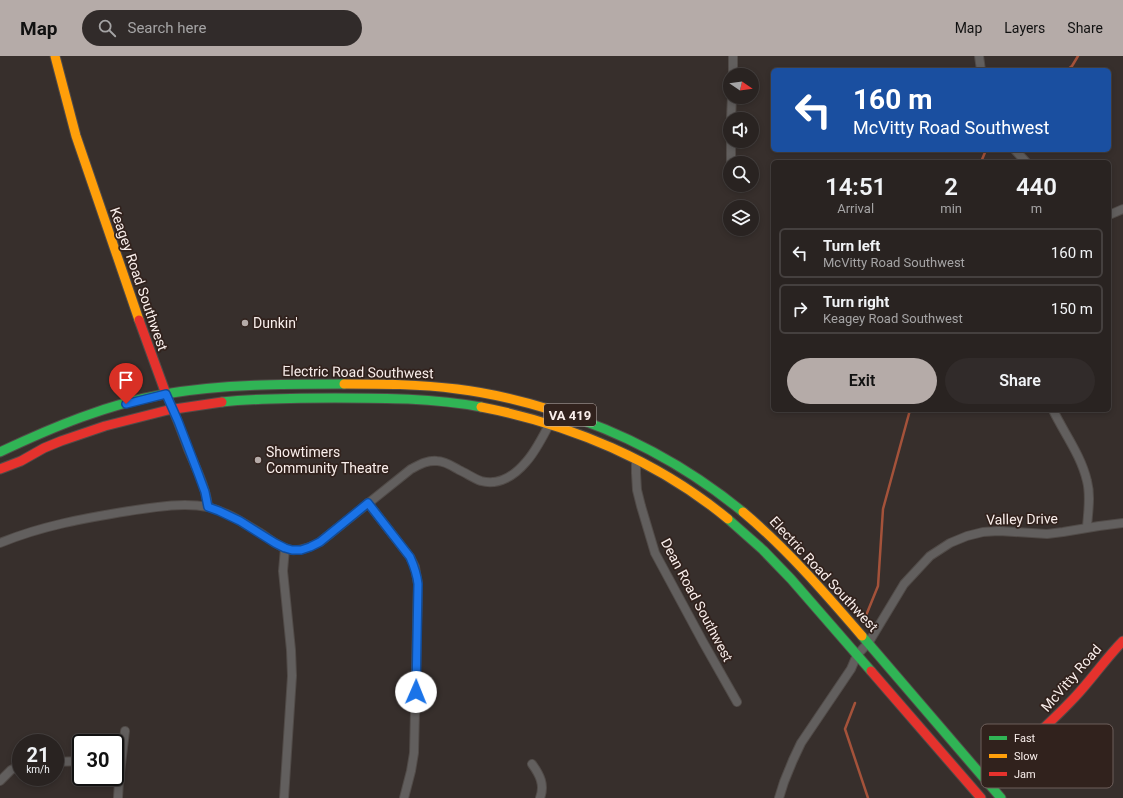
<!DOCTYPE html>
<style>
body{margin:0;font-family:Roboto,sans-serif;background:#312b2a;color:#f1f3f6;height:100vh;display:flex;flex-direction:column;font-size:15px;white-space:nowrap}
*{box-sizing:border-box;margin:0}
p{font-size:13px;color:#a5a4a5}
.icon{flex:none;width:22px;height:22px;fill:none;stroke:currentColor;stroke-width:2;stroke-linecap:round;stroke-linejoin:round}
.map{position:relative;flex:1;overflow:hidden}
.side{position:absolute;left:771px;top:104px;width:340px;height:252px;display:flex;flex-direction:column;background:#292321;border-radius:6px;box-shadow:0 2px 6px #0003,0 0 0 1px #45403f}
.side>*{flex:none}
.hud{position:absolute;left:771px;top:12px;width:340px;height:84px;border-radius:6px;box-shadow:0 2px 6px #0003,0 0 0 1px #45403f;background:#1a4fa0;color:#fff;overflow:hidden}
.needle{width:26px;rotate:103deg}
.controls{position:absolute;left:723px;top:12px;display:grid;gap:8px}
.controls a{display:grid;place-items:center;width:36px;height:36px;border-radius:50%;background:#292321;box-shadow:0 2px 6px #0003,0 0 0 1px #45403f;font-size:20px}
.speed{position:absolute;left:12px;top:678px;display:flex;gap:8px;font-size:20px;font-weight:700;text-align:center}
.speed>*{display:grid;place-content:center;width:52px;height:52px;border-radius:50%;background:#292321;box-shadow:0 2px 6px #0003,0 0 0 1px #45403f;line-height:1}
.speed small{font-size:10px;font-weight:400}
.speed .limit{border:2px solid #111;border-radius:6px;background:#fff;color:#111}
.pin{position:absolute;display:grid;place-items:center;width:34px;height:34px;color:#fff;margin:-41px -17px;border-radius:50% 50% 50% 0;rotate:-45deg;box-shadow:0 0 4px #0007}
.pin .icon{rotate:45deg}
.me{position:absolute;width:44px;margin:-22px;rotate:1deg;stroke-linejoin:round;filter:drop-shadow(0 0 3px #0008)}
.turn{display:flex;align-items:center;gap:14px;height:84px;padding:0 16px;font-size:18px}
.turn .icon{width:52px;height:52px;stroke-width:2.5}
.turn b{display:block;font-size:28px;line-height:34px}
.eta{display:flex;justify-content:space-evenly;align-items:center;height:68px;text-align:center}
.eta b{font-size:24px;font-weight:600;line-height:28px}
.primary-button{display:flex;gap:8px;margin-top:auto;padding:8px 16px}
.primary-button a{flex:1;height:46px;border-radius:24px;background:#b5aba8;color:#111;font-size:16px;font-weight:600;line-height:46px;text-align:center}
.primary-button a+a{background:#312b2a;color:#f1f3f6}
ul{padding:0;list-style:none}
li{display:flex;align-items:center;gap:12px;height:50px;margin:0 8px 6px;padding:0 8px;border:2px solid #45403f;border-radius:6px}
li div{flex:1}
li b{display:block;font-size:15px}
li em{font-style:normal}
header{display:flex;align-items:center;gap:24px;box-sizing:border-box;height:56px;padding:0 20px;background:#b5aba8;color:#111}
header strong{font-size:19px}
nav{display:flex;gap:22px;margin-inline-start:auto;font-size:14px}
.search{width:280px;height:36px;background:#312b2a;display:flex;align-items:center;gap:10px;box-sizing:border-box;padding:0 14px;border-radius:22px;color:#a5a4a5;font-size:15px}
.map>svg:first-child{display:block}
</style>
<header>
<strong>Map</strong>
<div class="search"><svg class="icon" aria-label="search" viewBox="0 0 24 24"><circle cx="10" cy="10" r="6"/><path d="M15 15l6 6"/></svg>Search here</div>
<nav><a>Map</a><a>Layers</a><a>Share</a></nav>
</header>
<div class="map">
<svg width="1123" height="742" viewBox="0 0 1123 742">
<rect width="100%" height="100%" fill="#372f2c"/>
<g fill="none" stroke-linecap="round" stroke-linejoin="round">
<g stroke="#a4523a" stroke-width="2.5">
<polyline points="1067,14 1072,10 1078,0"/>
<polyline points="981,106 986,94"/>
<polyline points="865,562 878,530 883,453 910,354"/>
<polyline points="855,647 845,673 868,742"/>
</g>
<defs>
<g id="street">
<polyline points="979,0 981,14"/>
<polyline points="733,19 733,0"/>
<polyline points="731,63 732,41"/>
<polyline points="1015,94 1026,106"/>
<polyline points="731,107 731,85"/>
<polyline points="1109,159 1123,153"/>
<path d="M 166,338 C 175,357 181,374 188,393 C 196,412 206,431 208,451"/>
<path d="M 1053,354 C 1064,377 1081,399 1087,425 C 1091,440 1088,456 1087,471"/>
<polyline points="636,404 636,417 637,434 641,450 655,497 703,586 737,646"/>
<polyline points="368,447 410,501 415,511 418,528 414,697 411,715 404,742"/>
<path d="M 0,487 C 41,470 85,462 129,455 C 155,451 183,446 208,451 C 228,456 245,468 262,478 C 271,484 280,492 291,494 C 302,495 311,491 320,486 L 411,413 C 419,409 427,404 437,405 C 445,405 452,410 459,414 C 466,417 473,422 481,425 C 499,430 515,419 526,406 C 536,395 543,380 550,367"/>
<polyline points="55,706 81,705"/>
<path d="M 532,708 C 540,719 545,729 540,742"/>
<polyline points="0,725 11,714 21,709"/>
<polyline points="118,742 119,725 125,675"/>
<polyline points="284,742 292,620 291,594 283,515 285,492"/>
<polyline points="779,742 784,726 793,704 801,687 851,613 857,599 869,586 904,528 930,500 950,487 967,480 983,476 999,475 1047,478 1063,476 1099,470 1123,467"/>
</g>
<g id="fast">
<path d="M 222,346 C 259,342 297,342 335,342 C 384,342 433,342 481,351"/>
<path d="M 555,355 C 623,376 688,411 743,456"/>
<path d="M 0,396 C 53,371 108,348 165,338 C 223,328 286,328 344,328"/>
<polyline points="728,463 763,494 791,523 871,615"/>
<polyline points="862,580 1001,742"/>
</g>
<g id="slow">
<polyline points="55,0 76,80 139,264"/>
<path d="M 344,328 C 381,328 419,328 457,333 C 490,337 523,345 555,355"/>
<path d="M 481,351 C 570,368 658,405 728,463"/>
<path d="M 743,456 C 787,493 825,537 862,580"/>
</g>
<g id="jam">
<polyline points="139,264 166,338"/>
<polyline points="0,413 21,405 44,392 61,385 105,370 168,354 222,346"/>
<polyline points="871,615 981,742"/>
<path d="M 986,725 C 1016,697 1047,671 1075,641 C 1092,623 1106,602 1123,585"/>
</g>
</defs>
<use href="#street" stroke="#514b48" stroke-width="10"/>
<use href="#fast" stroke="#514b48" stroke-width="11"/>
<use href="#slow" stroke="#514b48" stroke-width="11"/>
<use href="#jam" stroke="#514b48" stroke-width="11"/>
<use href="#street" stroke="#625f5e" stroke-width="8"/>
<use href="#fast" stroke="#30b455" stroke-width="9"/>
<use href="#slow" stroke="#ff9f0a" stroke-width="9"/>
<use href="#jam" stroke="#e5322d" stroke-width="9"/>
</g>
<g fill="none" stroke-linecap="round" stroke-linejoin="round">
<defs>
<path id="route" d="M 126,348 L 166,338 L 178,365 L 198,417 L 205,436 L 208,451 L 219,455 L 240,465 L 275,487 L 285,492 L 292,494 L 301,494 L 310,491 L 320,486 L 368,447 L 410,501 C 414,510 417,518 418,528 L 416,636"/>
</defs>
<use href="#route" stroke="#114b97" stroke-width="10"/>
<use href="#route" stroke="#1a73e8" stroke-width="7"/>
</g>
<g fill="#b5aba8" stroke="#31221d" stroke-width="1.5">
<circle cx="245" cy="267" r="4"/>
<circle cx="258" cy="404" r="4"/>
</g>
<g text-anchor="middle" stroke-width="3.5" stroke-linejoin="round" paint-order="stroke">
<rect fill="#31221d" stroke="#bdb1ad" stroke-width="1" x="544" y="348" width="52" height="22" rx="3"/>
<g font-size="13" font-weight="bold" fill="#f9eeeb">
<text x="570" y="364">VA 419</text>
</g>
<g font-size="14" fill="#f9eeeb" stroke="#31221d">
<text transform="translate(139 223) rotate(71)" y="5">Keagey Road Southwest</text>
<text transform="translate(358 316) rotate(1)" y="5">Electric Road Southwest</text>
<text transform="translate(1022 463) rotate(-1)" y="5">Valley Drive</text>
<text transform="translate(824 518) rotate(47)" y="5">Electric Road Southwest</text>
<text transform="translate(697 544) rotate(62)" y="5">Dean Road Southwest</text>
<text transform="translate(1071 622) rotate(-49)" y="5">McVitty Road</text>
</g>
<g font-size="14" fill="#f9eeeb" stroke="#31221d" text-anchor="start">
<text x="253" y="272">Dunkin'</text>
<text x="266" y="401">Showtimers<tspan x="266" dy="16">Community Theatre</tspan></text>
</g>
</g>
<rect x="981" y="668" width="132" height="64" rx="6" fill="#31221d" stroke="#6d5f5b" stroke-width="1"/>
<rect x="989" y="680" width="18" height="4" fill="#30b455"/>
<rect x="989" y="698" width="18" height="4" fill="#ff9f0a"/>
<rect x="989" y="716" width="18" height="4" fill="#e5322d"/>
<g font-size="11" fill="#f9eeeb">
<text x="1014" y="686">Fast</text>
<text x="1014" y="704">Slow</text>
<text x="1014" y="722">Jam</text>
</g>
</svg>
<div class="controls">
<a><svg class="needle" viewBox="-14 -14 28 28"><path d="M0-13l5 13h-10z" fill="#e53935"/><path d="M0 13l5-13h-10z" fill="#a5a4a5"/></svg></a>
<a><svg class="icon" aria-label="sound" viewBox="0 0 24 24"><path d="M4 9h4l5-4v14l-5-4H4zM17 9q2 3 0 6"/></svg></a>
<a><svg class="icon" aria-label="search" viewBox="0 0 24 24"><circle cx="10" cy="10" r="6"/><path d="M15 15l6 6"/></svg></a>
<a><svg class="icon" aria-label="layers" viewBox="0 0 24 24"><path d="M12 4l9 5-9 5-9-5zM3 14l9 5 9-5"/></svg></a>
</div>
<div class="speed"><div>21<small>km/h</small></div><div class="limit">30</div></div>
<div class="pin" style="left:126px;top:348px;background:#d93025"><svg class="icon" aria-label="arrive" viewBox="0 0 24 24"><path d="M6 21V4h12l-3 4 3 4H6"/></svg></div>
<svg class="me" style="left:416px;top:636px" viewBox="-20 -20 40 40"><circle r="19" fill="#fff"/><path d="M0-13L10 11 0 6-10 11z" fill="#1a73e8"/></svg>
<div class="hud">
<div class="turn"><svg class="icon" aria-label="left" viewBox="0 0 24 24"><path d="M17 20v-9H6M10 6l-5 5 5 5"/></svg><div><b>160 m</b>McVitty Road Southwest</div></div>
</div>
<section class="side">
<div class="eta">
<div><b>14:51</b><p>Arrival</p></div>
<div><b>2</b><p>min</p></div>
<div><b>440</b><p>m</p></div>
</div>
<ul>
<li><svg class="icon" aria-label="left" viewBox="0 0 24 24"><path d="M17 20v-9H6M10 6l-5 5 5 5"/></svg><div><b>Turn left</b><p>McVitty Road Southwest</p></div><em>160 m</em></li>
<li><svg class="icon" aria-label="right" viewBox="0 0 24 24"><path d="M7 20v-9h11M14 6l5 5-5 5"/></svg><div><b>Turn right</b><p>Keagey Road Southwest</p></div><em>150 m</em></li>
</ul>
<div class="primary-button"><a>Exit</a><a>Share</a></div>
</section>
</div>
